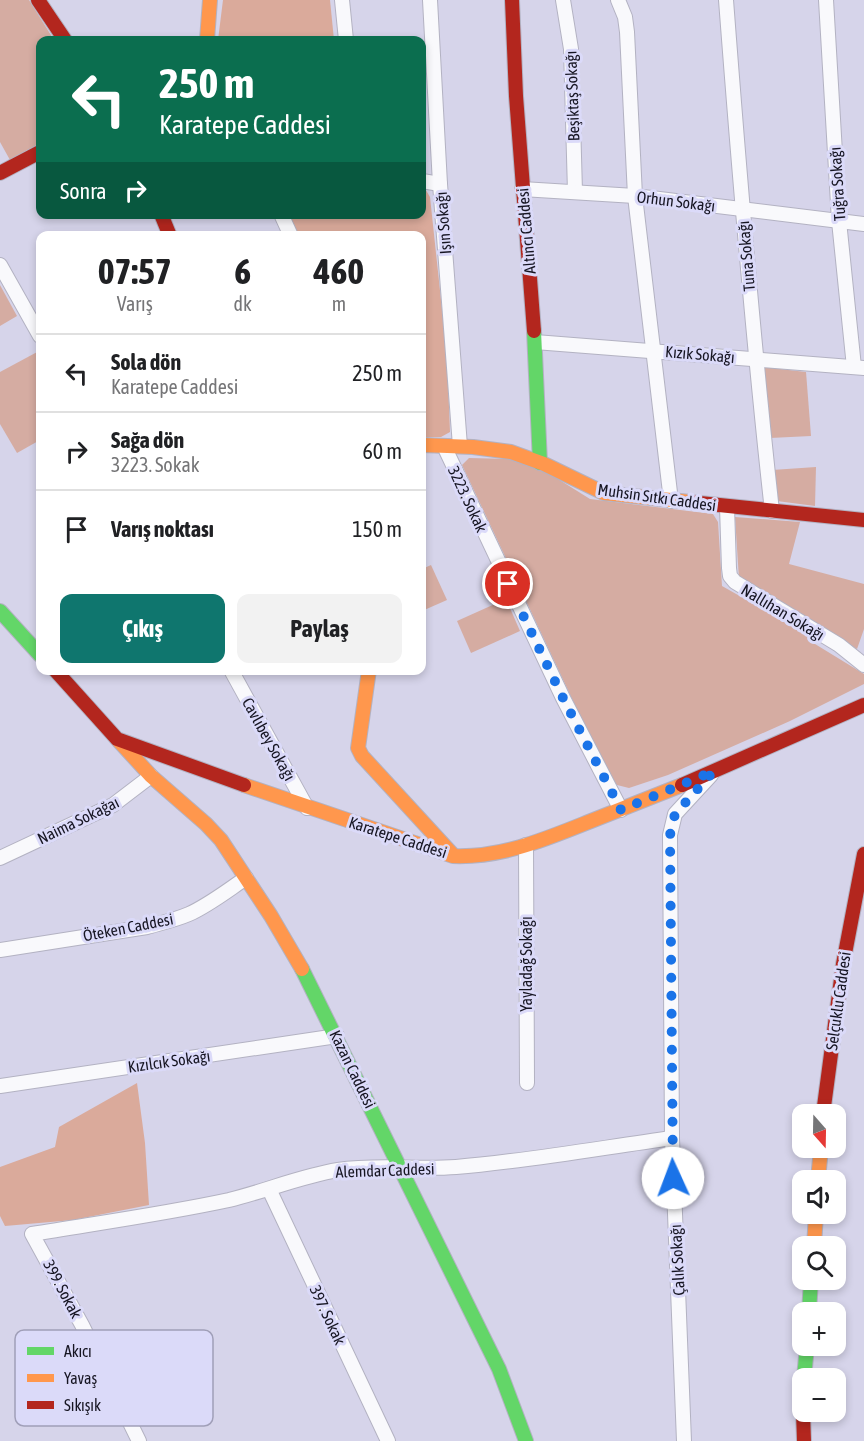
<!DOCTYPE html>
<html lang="tr">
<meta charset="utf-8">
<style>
body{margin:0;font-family:"Asap Condensed",sans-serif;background:#f2f2f2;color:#202124;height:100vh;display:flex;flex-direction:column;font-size:22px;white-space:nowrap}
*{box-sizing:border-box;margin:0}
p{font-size:20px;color:#757577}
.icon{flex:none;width:33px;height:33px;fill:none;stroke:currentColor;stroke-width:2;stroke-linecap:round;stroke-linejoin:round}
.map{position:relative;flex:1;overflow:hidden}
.panel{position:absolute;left:36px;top:231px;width:390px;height:444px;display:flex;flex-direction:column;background:#fff;border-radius:12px;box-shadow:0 3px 9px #0003}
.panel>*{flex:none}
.banner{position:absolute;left:36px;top:36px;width:390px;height:183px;border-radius:12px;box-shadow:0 3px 9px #0003;background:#0b6e4f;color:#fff;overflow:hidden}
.needle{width:39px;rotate:160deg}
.controls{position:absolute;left:792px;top:1104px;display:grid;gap:12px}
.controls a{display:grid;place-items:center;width:54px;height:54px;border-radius:12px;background:#fff;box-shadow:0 3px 9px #0003;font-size:30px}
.pin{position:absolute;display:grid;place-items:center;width:51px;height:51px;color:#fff;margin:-26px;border:3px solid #fff;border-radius:50%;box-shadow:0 2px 6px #0007}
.me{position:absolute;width:66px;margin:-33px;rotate:358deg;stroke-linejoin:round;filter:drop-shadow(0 0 4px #0008)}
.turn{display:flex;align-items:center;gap:21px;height:126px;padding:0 24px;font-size:27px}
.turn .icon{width:78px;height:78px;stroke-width:2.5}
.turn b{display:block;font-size:42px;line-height:51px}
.then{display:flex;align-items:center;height:57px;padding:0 24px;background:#0003;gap:12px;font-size:22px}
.eta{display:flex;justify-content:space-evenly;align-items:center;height:102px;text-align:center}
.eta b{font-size:36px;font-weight:700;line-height:42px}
.button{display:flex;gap:12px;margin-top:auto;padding:12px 24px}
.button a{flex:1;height:69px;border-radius:12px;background:#0f766e;color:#fff;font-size:24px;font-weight:700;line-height:69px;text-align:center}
.button a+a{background:#f2f2f2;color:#202124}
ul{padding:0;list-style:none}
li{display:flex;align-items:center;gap:18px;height:78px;padding:0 24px;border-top:2px solid #e0e0e0}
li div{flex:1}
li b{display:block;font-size:22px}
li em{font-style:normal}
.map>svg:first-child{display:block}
</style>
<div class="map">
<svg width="864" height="1441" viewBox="0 0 864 1441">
<rect width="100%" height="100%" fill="#d6d4ea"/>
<g fill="#d5aca2">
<polygon points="0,0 29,0 54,40 40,40 40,143 10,160 0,142"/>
<polygon points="0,285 17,316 0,326"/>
<polygon points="39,351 40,354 40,440 17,453 0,424 0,372"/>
<polygon points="763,367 806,372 811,436 770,438"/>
<polygon points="469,458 511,459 550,474 590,499 713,514 718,522 722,586 810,636 815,644 864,674 864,684 790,721 668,775 629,788 617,785 607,773 462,465"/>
<polygon points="816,467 815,506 777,501 772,470"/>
<polygon points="735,517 800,522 789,564 864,584 864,629 857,649 739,579"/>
<polygon points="431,565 447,600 422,611 422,569"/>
<polygon points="506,599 520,631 471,653 457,621"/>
</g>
<g fill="#daaa9b">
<polygon points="223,0 330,0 334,40 218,40"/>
<polygon points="422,187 424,187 430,197 447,356 450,432 441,437 422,437 422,236 298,235 288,215 422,214"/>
<polygon points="137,1083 145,1143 149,1205 73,1220 5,1226 0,1216 0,1167 55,1147 59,1127"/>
</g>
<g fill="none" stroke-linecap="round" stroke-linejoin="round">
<defs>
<g id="street">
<polyline points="342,0 346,40"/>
<polyline points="430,0 440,184 460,446"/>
<polyline points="563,0 571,49 575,192"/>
<polyline points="618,0 625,17 627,32 635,196 671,501"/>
<path d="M 726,0 C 739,171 753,341 772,511"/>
<polyline points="826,0 839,221 854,367"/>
<polyline points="422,181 440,184"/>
<polyline points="522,189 635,196 864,224"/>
<polyline points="281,214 291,236"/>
<polyline points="0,265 40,336"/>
<polyline points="535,342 864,368"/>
<polyline points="444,446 563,698 621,810"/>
<polyline points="727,507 729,568 730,576 735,582 839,645 864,665"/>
<polyline points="231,670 307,808"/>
<polyline points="526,845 527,1083"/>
<polyline points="0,858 113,805 151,776"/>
<path d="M 0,950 L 147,927 C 161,923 175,920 189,914 C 209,905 228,890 246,878"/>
<polyline points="0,1086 337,1036"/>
<polyline points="269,1189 388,1441"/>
<path d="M 139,1441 L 82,1325 L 32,1234 C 98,1223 164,1214 229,1200 C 266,1191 301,1176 338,1170 C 377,1164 417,1170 456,1167 C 528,1161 600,1148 672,1138"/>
<polyline points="684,1441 672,1138 670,835 675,814 711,775"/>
</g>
<g id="fast">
<polyline points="534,331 540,463"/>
<polyline points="0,611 40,655"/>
<polyline points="302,969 499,1369 526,1441"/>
<polyline points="809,1312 811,1280"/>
<polyline points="804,1378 807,1346"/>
</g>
<g id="slow">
<polyline points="207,40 210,0"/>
<polyline points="422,445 473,447 511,452 544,464 604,493 690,502"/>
<polyline points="369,670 358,748 362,756 452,854"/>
<polyline points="119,741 151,776 206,824 221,840 271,916 302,969"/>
<path d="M 244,785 L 453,856 C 502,858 546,839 591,821 C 622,809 652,797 682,785"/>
<polyline points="818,1180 821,1148"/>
<polyline points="814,1246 816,1214"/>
</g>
<g id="jam">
<polyline points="38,0 65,40"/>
<polyline points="512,0 516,96 534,331"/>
<polyline points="0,173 40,152"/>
<polyline points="161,214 170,236"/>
<polyline points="690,502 864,520"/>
<polyline points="55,670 117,739 244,785"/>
<polyline points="682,785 864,705"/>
<polyline points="823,1114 843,964 864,854"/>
<polyline points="803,1412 804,1441"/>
</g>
</defs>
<use href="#street" stroke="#b3b2c2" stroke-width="16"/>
<use href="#fast" stroke="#b3b2c2" stroke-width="16"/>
<use href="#slow" stroke="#b3b2c2" stroke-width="16"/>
<use href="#jam" stroke="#b3b2c2" stroke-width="16"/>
<use href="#street" stroke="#f9f9fc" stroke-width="14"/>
<use href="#fast" stroke="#63d668" stroke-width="14"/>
<use href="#slow" stroke="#ff974d" stroke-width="14"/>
<use href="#jam" stroke="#b3261e" stroke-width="14"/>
</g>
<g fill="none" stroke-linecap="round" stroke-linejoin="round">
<polyline stroke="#1a73e8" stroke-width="10" stroke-dasharray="0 18" points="508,584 563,698 621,810 714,771 675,814 670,835 673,1178"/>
</g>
<g text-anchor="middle" stroke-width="6" stroke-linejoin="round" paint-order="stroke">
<g font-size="16" fill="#161522" stroke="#dbdaf9">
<text transform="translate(572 96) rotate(-92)" y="6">Beşiktaş Sokağı</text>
<text transform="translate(837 184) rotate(-94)" y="6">Tuğra Sokağı</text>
<text transform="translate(676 201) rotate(7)" y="6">Orhun Sokağı</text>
<text transform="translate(443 223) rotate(-94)" y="6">Işın Sokağı</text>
<text transform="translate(526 231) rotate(-95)" y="6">Altıncı Caddesi</text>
<text transform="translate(746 256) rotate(-95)" y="6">Tuna Sokağı</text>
<text transform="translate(700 354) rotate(5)" y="6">Kızık Sokağı</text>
<text transform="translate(657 497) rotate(8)" y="6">Muhsin Sıtkı Caddesi</text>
<text transform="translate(468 499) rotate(65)" y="6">3223. Sokak</text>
<text transform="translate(783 612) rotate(31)" y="6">Nallıhan Sokağı</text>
<text transform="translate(269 739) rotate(61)" y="6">Cavlıbey Sokağı</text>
<text transform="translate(78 820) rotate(-26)" y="6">Naima Sokağaı</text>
<text transform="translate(398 837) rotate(18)" y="6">Karatepe Caddesi</text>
<text transform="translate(128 927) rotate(-11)" y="6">Öteken Caddesi</text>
<text transform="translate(526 964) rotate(-90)" y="6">Yayladağ Sokağı</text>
<text transform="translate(838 1001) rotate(-82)" y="6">Selçuklu Caddesi</text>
<text transform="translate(169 1061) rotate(-8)" y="6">Kızılcık Sokağı</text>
<text transform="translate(353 1069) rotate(64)" y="6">Kazan Caddesi</text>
<text transform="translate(385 1170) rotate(-2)" y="6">Alemdar Caddesi</text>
<text transform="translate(677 1260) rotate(-93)" y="6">Çalık Sokağı</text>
<text transform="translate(63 1289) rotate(62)" y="6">399. Sokak</text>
<text transform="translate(328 1315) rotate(65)" y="6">397. Sokak</text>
</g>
</g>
<rect x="15" y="1330" width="198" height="96" rx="9" fill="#dbdaf9" stroke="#a09fb8" stroke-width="1.5"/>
<rect x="27" y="1347" width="27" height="8" fill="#63d668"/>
<rect x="27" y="1374" width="27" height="8" fill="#ff974d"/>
<rect x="27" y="1401" width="27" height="8" fill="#b3261e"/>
<g font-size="16" fill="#161522">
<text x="64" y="1357">Akıcı</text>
<text x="64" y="1384">Yavaş</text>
<text x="64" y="1411">Sıkışık</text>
</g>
</svg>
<div class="controls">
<a><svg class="needle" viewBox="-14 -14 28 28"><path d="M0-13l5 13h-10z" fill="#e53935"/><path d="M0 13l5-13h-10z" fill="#757577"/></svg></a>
<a><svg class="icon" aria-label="sound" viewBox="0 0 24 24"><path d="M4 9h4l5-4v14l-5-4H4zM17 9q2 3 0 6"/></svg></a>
<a><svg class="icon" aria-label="search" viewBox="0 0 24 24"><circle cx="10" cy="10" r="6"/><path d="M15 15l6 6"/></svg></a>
<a>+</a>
<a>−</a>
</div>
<div class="pin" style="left:508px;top:584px;background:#d93025"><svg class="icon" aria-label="arrive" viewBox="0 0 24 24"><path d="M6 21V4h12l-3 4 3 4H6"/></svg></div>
<svg class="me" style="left:673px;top:1178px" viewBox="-20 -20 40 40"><circle r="19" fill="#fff"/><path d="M0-13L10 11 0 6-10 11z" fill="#1a73e8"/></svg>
<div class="banner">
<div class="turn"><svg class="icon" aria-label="left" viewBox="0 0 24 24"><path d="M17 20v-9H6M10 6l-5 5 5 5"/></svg><div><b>250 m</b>Karatepe Caddesi</div></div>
<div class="then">Sonra<svg class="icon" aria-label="right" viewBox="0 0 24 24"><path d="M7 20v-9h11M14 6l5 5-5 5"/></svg></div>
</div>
<section class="panel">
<div class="eta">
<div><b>07:57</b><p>Varış</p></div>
<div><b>6</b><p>dk</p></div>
<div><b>460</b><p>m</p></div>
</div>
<ul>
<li><svg class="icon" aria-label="left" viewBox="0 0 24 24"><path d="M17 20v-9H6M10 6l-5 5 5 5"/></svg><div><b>Sola dön</b><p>Karatepe Caddesi</p></div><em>250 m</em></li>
<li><svg class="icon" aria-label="right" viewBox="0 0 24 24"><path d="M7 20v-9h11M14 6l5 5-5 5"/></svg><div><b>Sağa dön</b><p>3223. Sokak</p></div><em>60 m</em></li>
<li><svg class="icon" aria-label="arrive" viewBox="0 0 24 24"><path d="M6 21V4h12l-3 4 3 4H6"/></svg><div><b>Varış noktası</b></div><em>150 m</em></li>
</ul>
<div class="button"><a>Çıkış</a><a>Paylaş</a></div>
</section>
</div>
